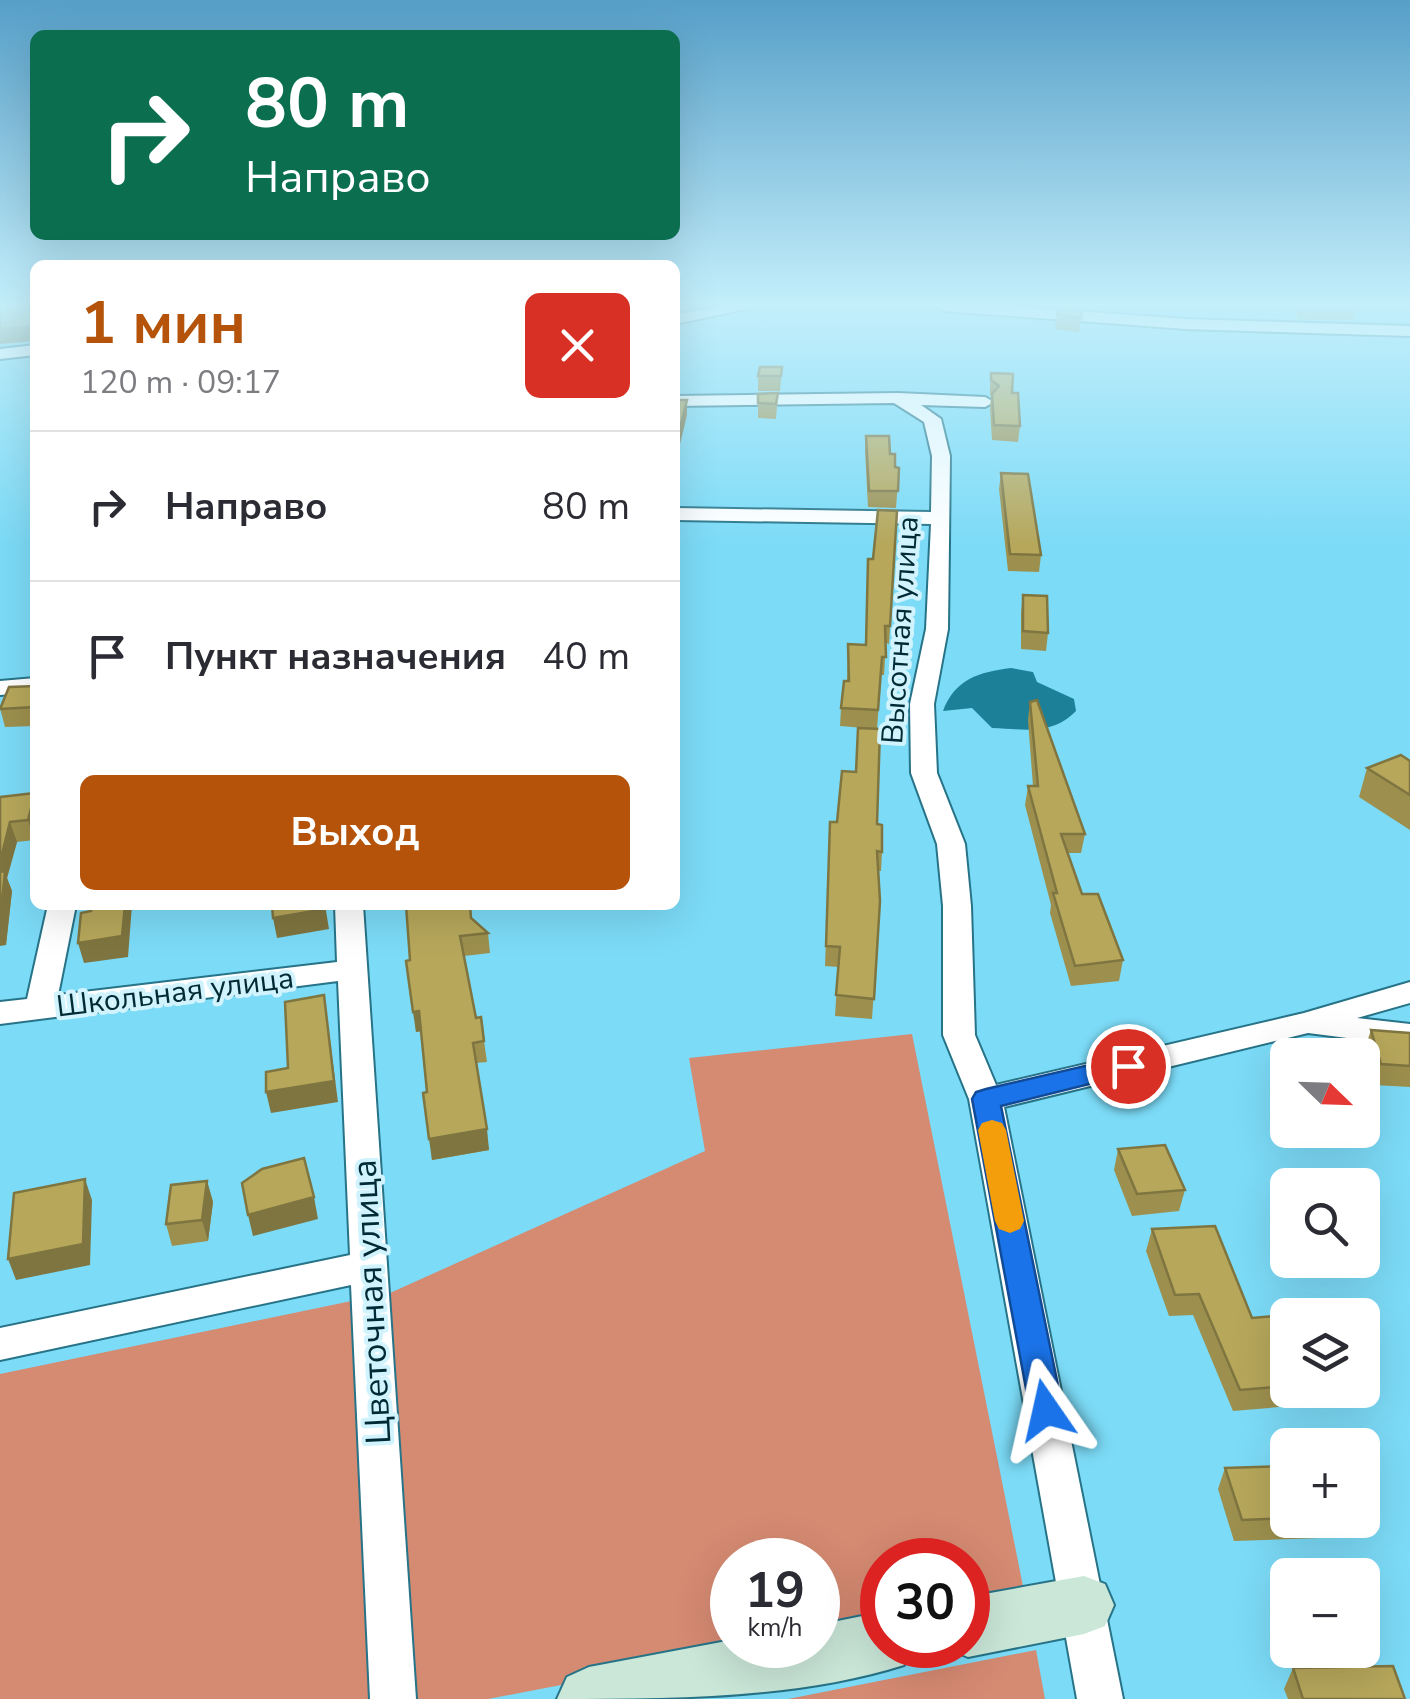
<!DOCTYPE html>
<html lang="ru">
<meta charset="utf-8">
<style>
body{margin:0;font-family:"Nunito Sans",sans-serif;background:#f2f2f3;color:#2b2b33;height:100vh;display:flex;flex-direction:column;font-size:38px;white-space:nowrap}
*{box-sizing:border-box;margin:0}
p{font-size:32px;color:#7c7c81}
.icon{flex:none;width:55px;height:55px;fill:none;stroke:currentColor;stroke-width:2;stroke-linecap:round;stroke-linejoin:round}
.map{position:relative;flex:1;overflow:hidden}
.details{position:absolute;left:30px;top:260px;width:650px;height:650px;display:flex;flex-direction:column;background:#fff;border-radius:15px;box-shadow:0 10px 40px #0002}
.details>*{flex:none}
.banner{position:absolute;left:30px;top:30px;width:650px;height:210px;border-radius:15px;box-shadow:0 10px 40px #0002;background:#0b6e4f;color:#fff;overflow:hidden}
.needle{width:65px;rotate:113deg}
.controls{position:absolute;left:1270px;top:1038px;display:grid;gap:20px}
.controls a{display:grid;place-items:center;width:110px;height:110px;border-radius:15px;background:#fff;box-shadow:0 10px 40px #0002;font-size:50px}
.speed{position:absolute;left:710px;top:1538px;display:flex;gap:20px;font-size:50px;font-weight:700;text-align:center}
.speed>*{display:grid;place-content:center;width:130px;height:130px;border-radius:50%;background:#fff;box-shadow:0 10px 40px #0002;line-height:1}
.speed small{font-size:25px;font-weight:400}
.speed .limit{border:15px solid #d22;background:#fff;color:#111}
.pin{position:absolute;display:grid;place-items:center;width:85px;height:85px;color:#fff;margin:-42px;border:5px solid #fff;border-radius:50%;box-shadow:0 2px 10px #0007}
.me{position:absolute;width:110px;margin:-55px;rotate:349deg;stroke-linejoin:round;filter:drop-shadow(0 0 8px #0008)}
.turn{display:flex;align-items:center;gap:35px;height:210px;padding:0 50px;font-size:45px}
.turn .icon{width:130px;height:130px;stroke-width:2.5}
.turn b{display:block;font-size:70px;line-height:85px}
.round{display:grid;place-items:center;flex:none;width:105px;height:105px;border-radius:15px;background:#f2f2f3}
.headline{display:flex;align-items:center;justify-content:space-between;height:170px;padding:0 50px}
h1{font-size:60px;font-weight:700;line-height:75px;color:#b45309}
.button{display:flex;gap:20px;margin-top:auto;padding:20px 50px}
.button a{flex:1;height:115px;border-radius:15px;background:#b45309;color:#fff;font-size:40px;font-weight:700;line-height:115px;text-align:center}
ul{padding:0;list-style:none}
li{display:flex;align-items:center;gap:30px;height:150px;padding:0 50px;border-top:2px solid #e1e1e2}
li div{flex:1}
li b{display:block;font-size:38px}
li em{font-style:normal}
.map>svg:first-child{display:block}
</style>
<div class="map">
<svg width="1410" height="1699" viewBox="0 0 1410 1699">
<rect width="100%" height="100%" fill="#7cdbf7"/>
<g fill="#d58a72">
<polygon points="912,1034 1025,1596 968,1607 968,1560 882,1560 882,1623 818,1636 818,1560 732,1560 732,1645 768,1645 488,1699 0,1699 0,1374 390,1293 705,1151 689,1058"/>
<polygon points="1036,1650 1045,1699 788,1699"/>
</g>
<path fill="#1c8098" d="M 1011,668 L 1033,672 L 1037,682 L 1074,699 L 1076,711 C 1051,736 1025,729 992,728 L 972,708 L 943,711 C 955,679 979,672 1011,668 Z"/>
<g fill="none" stroke-linecap="round" stroke-linejoin="round">
<defs>
<g id="street">
<polygon points="726,306 761,306 675,324 675,314"/>
<polygon points="936,306 1004,306 1186,319 1410,326 1410,336 1186,329 944,311"/>
<polygon points="35,345 35,355 0,359 0,349"/>
<polygon points="898,393 985,397 994,402 985,407 921,405 941,419 950,456 948,629 934,704 937,773 965,844 971,906 975,1035 996,1085 1304,1013 1410,982 1410,1003 1357,1018 1410,1024 1410,1046 1308,1033 1004,1107 1123,1699 1077,1699 969,1099 943,1035 943,906 937,844 911,773 910,704 926,629 931,524 675,520 675,508 931,512 932,456 924,422 894,403 675,406 675,396"/>
<polygon points="35,678 35,692 0,695 0,681"/>
<polygon points="48,905 76,905 58,995 337,962 335,905 363,905 416,1699 370,1699 351,1285 0,1360 0,1328 350,1255 338,981 0,1024 0,1002 27,999"/>
</g>
<g id="secondary">
<polygon points="1084,1576 1105,1584 1114,1605 1105,1626 1084,1634 968,1657 946,1648 945,1645 968,1645 968,1597"/>
<path d="M 882,1612 L 882,1645 L 912,1645 L 904,1665 C 797,1699 671,1699 557,1699 L 567,1677 L 589,1667 L 732,1640 L 732,1645 L 818,1645 L 818,1625 Z"/>
</g>
</defs>
<use href="#street" stroke="#277387" stroke-width="4"/>
<use href="#secondary" stroke="#277387" stroke-width="4"/>
<use href="#street" fill="#fff" fill-rule="evenodd"/>
<use href="#secondary" fill="#cae7d8" fill-rule="evenodd"/>
</g>
<g fill="#9d904e">
<polygon points="1293,306 1356,306 1356,307 1353,320 1298,319"/>
<polygon points="1082,311 1079,332 1055,329 1057,315"/>
<polygon points="782,367 780,391 758,391 758,376"/>
<polygon points="991,373 1012,393 1020,426 1018,442 992,440 990,409 991,396 990,395 990,388"/>
<polygon points="778,393 776,419 758,418 758,394"/>
<polygon points="866,436 890,454 895,467 899,468 896,508 868,507 865,451"/>
<polygon points="1001,473 1041,555 1039,572 1008,571 999,489"/>
<polygon points="897,511 889,644 886,643 884,675 881,675 877,729 840,726 841,708 847,681 848,644 865,645 873,559"/>
<polygon points="1023,595 1048,633 1046,651 1021,649 1021,612"/>
<polygon points="35,686 35,726 5,727 0,708"/>
<polygon points="1030,702 1085,834 1081,853 1068,853 1082,894 1123,960 1119,981 1071,986 1050,913 1051,905 1025,805 1028,786 1033,786 1028,720"/>
<polygon points="1410,761 1410,830 1359,797 1367,768"/>
<polygon points="35,793 35,834 34,840 17,842 7,878 12,891 6,945 0,797"/>
<polygon points="830,822 877,824 882,852 881,871 878,871 880,901 872,1019 835,1016 838,967 825,966"/>
<polygon points="471,918 488,933 490,953 464,956 476,1018 484,1041 487,1062 476,1063 489,1150 432,1160 421,1031 416,1032 410,960"/>
<polygon points="1371,1030 1410,1033 1410,1087 1374,1085 1364,1051"/>
<polygon points="1118,1149 1185,1190 1179,1211 1132,1216 1114,1170"/>
<polygon points="207,1181 213,1202 208,1241 172,1246 166,1224"/>
<polygon points="1152,1229 1252,1318 1288,1315 1288,1390 1319,1390 1314,1404 1233,1411 1193,1315 1169,1316 1146,1251"/>
<polygon points="1288,1466 1288,1520 1327,1520 1320,1538 1234,1541 1218,1489 1225,1468"/>
<polygon points="1293,1668 1405,1699 1288,1699 1284,1689"/>
</g>
<g fill="#7f7540">
<polygon points="35,326 35,341 0,344 0,329"/>
<polygon points="687,400 687,415 675,465 675,448"/>
<polygon points="35,793 35,834 34,840 28,820"/>
<polygon points="10,822 17,842 7,878 12,891 6,945 0,946 0,862"/>
<polygon points="125,905 132,905 128,957 84,963 78,943"/>
<polygon points="325,905 329,929 277,938 273,918"/>
<polygon points="324,995 338,1102 271,1113 266,1092 334,1081"/>
<polygon points="419,1011 422,1031 416,1032 413,1012"/>
<polygon points="487,1129 489,1150 432,1160 429,1139"/>
<polygon points="85,1179 92,1200 90,1265 16,1280 8,1259"/>
<polygon points="207,1181 213,1202 208,1241 202,1220"/>
<polygon points="314,1197 318,1219 253,1236 248,1215"/>
</g>
<g fill="#b6a75b" stroke="#7f7540" stroke-width="2.5">
<polygon points="0,306 35,306 35,326 0,329"/>
<polygon points="1059,309 1082,311 1081,318 1057,315"/>
<polygon points="760,367 782,367 781,376 758,376"/>
<polygon points="991,373 1013,374 1012,393 1018,393 1020,426 994,425 992,394 999,386 991,380"/>
<polygon points="778,393 776,404 758,403 758,394"/>
<polygon points="675,400 687,400 675,448"/>
<polygon points="866,436 889,436 890,454 895,454 895,467 899,468 898,491 869,491"/>
<polygon points="1001,473 1028,474 1041,555 1010,554"/>
<polygon points="878,510 897,511 890,626 885,626 886,657 882,657 878,710 841,708 844,681 849,681 848,644 866,645 868,559 873,559"/>
<polygon points="1023,595 1047,596 1048,633 1023,631"/>
<polygon points="35,686 35,707 0,709 9,687"/>
<polygon points="1037,700 1085,834 1061,834 1082,894 1098,894 1123,960 1075,966 1053,893 1057,893 1028,786 1038,786 1030,702"/>
<polygon points="858,728 880,729 877,824 882,825 882,852 877,851 880,901 874,999 836,995 840,947 826,946 830,822 837,822 842,771 856,772"/>
<polygon points="1401,755 1410,761 1410,795 1367,768"/>
<polygon points="35,793 28,820 10,822 0,862 0,797"/>
<polygon points="5,871 0,921 0,872"/>
<polygon points="92,905 125,905 122,936 78,943 81,913 91,911"/>
<polygon points="272,905 325,905 325,909 273,918"/>
<polygon points="406,905 470,905 471,918 488,933 460,936 476,1018 481,1017 484,1041 473,1043 487,1129 429,1139 423,1093 427,1092 419,1011 413,1012 406,961 410,960"/>
<polygon points="324,995 334,1081 266,1092 266,1072 288,1068 285,1002"/>
<polygon points="1371,1030 1410,1033 1410,1066 1381,1064"/>
<polygon points="1165,1145 1185,1190 1137,1194 1118,1149"/>
<polygon points="304,1158 314,1197 248,1215 242,1183 262,1169"/>
<polygon points="85,1179 83,1244 8,1259 14,1193"/>
<polygon points="207,1181 202,1220 166,1224 171,1185"/>
<polygon points="1215,1226 1252,1318 1288,1315 1288,1386 1240,1390 1199,1294 1175,1295 1152,1229"/>
<polygon points="1288,1466 1288,1518 1242,1520 1225,1468"/>
<polygon points="1393,1666 1405,1699 1303,1699 1293,1668"/>
</g>
<linearGradient id="sky" x2="0" y2="1"><stop stop-color="#569fc8"/><stop offset="0.56" stop-color="#c4effb"/><stop offset="1" stop-color="#c4effb" stop-opacity="0"/></linearGradient>
<rect width="1410" height="544" fill="url(#sky)"/>
<polygon fill="#1a73e8" stroke="#114b97" stroke-width="2.5" points="1128,1056 1138,1059 1142,1066 1138,1072 1001,1106 1063,1410 1058,1421 1046,1425 1035,1421 1030,1410 972,1099 976,1092 986,1089"/>
<polygon fill="#f59e0b" points="992,1120 1002,1123 1006,1130 1024,1221 1020,1229 1010,1233 999,1229 995,1221 978,1130 982,1123"/>
<g text-anchor="middle" stroke-width="8" stroke-linejoin="round" paint-order="stroke">
<g font-size="30" fill="#002a35" stroke="#d0f3fe">
<text transform="translate(900 630) rotate(-86)" y="10">Высотная улица</text>
<text transform="translate(175 992) rotate(-7)" y="10">Школьная улица</text>
</g>
<g font-size="35" fill="#002a35" stroke="#d0f3fe">
<text transform="translate(371 1302) rotate(-93)" y="12">Цветочная улица</text>
</g>
</g>
</svg>
<div class="controls">
<a><svg class="needle" viewBox="-14 -14 28 28"><path d="M0-13l5 13h-10z" fill="#e53935"/><path d="M0 13l5-13h-10z" fill="#7c7c81"/></svg></a>
<a><svg class="icon" aria-label="search" viewBox="0 0 24 24"><circle cx="10" cy="10" r="6"/><path d="M15 15l6 6"/></svg></a>
<a><svg class="icon" aria-label="layers" viewBox="0 0 24 24"><path d="M12 4l9 5-9 5-9-5zM3 14l9 5 9-5"/></svg></a>
<a>+</a>
<a>−</a>
</div>
<div class="speed"><div>19<small>km/h</small></div><div class="limit">30</div></div>
<div class="pin" style="left:1128px;top:1066px;background:#d93025"><svg class="icon" aria-label="arrive" viewBox="0 0 24 24"><path d="M6 21V4h12l-3 4 3 4H6"/></svg></div>
<svg class="me" style="left:1046px;top:1410px" viewBox="-20 -20 40 40"><path d="M0-17L14 15 0 8-14 15z" fill="#1a73e8" stroke="#fff" stroke-width="4"/></svg>
<div class="banner">
<div class="turn"><svg class="icon" aria-label="right" viewBox="0 0 24 24"><path d="M7 20v-9h11M14 6l5 5-5 5"/></svg><div><b>80 m</b>Направо</div></div>
</div>
<section class="details">
<div class="headline"><div><h1>1 мин</h1><p>120 m · 09:17</p></div><a class="round" style="background:#d93025;color:#fff"><svg class="icon" aria-label="close" viewBox="0 0 24 24"><path d="M6 6l12 12M18 6L6 18"/></svg></a></div>
<ul>
<li><svg class="icon" aria-label="right" viewBox="0 0 24 24"><path d="M7 20v-9h11M14 6l5 5-5 5"/></svg><div><b>Направо</b></div><em>80 m</em></li>
<li><svg class="icon" aria-label="arrive" viewBox="0 0 24 24"><path d="M6 21V4h12l-3 4 3 4H6"/></svg><div><b>Пункт назначения</b></div><em>40 m</em></li>
</ul>
<div class="button"><a>Выход</a></div>
</section>
</div>
